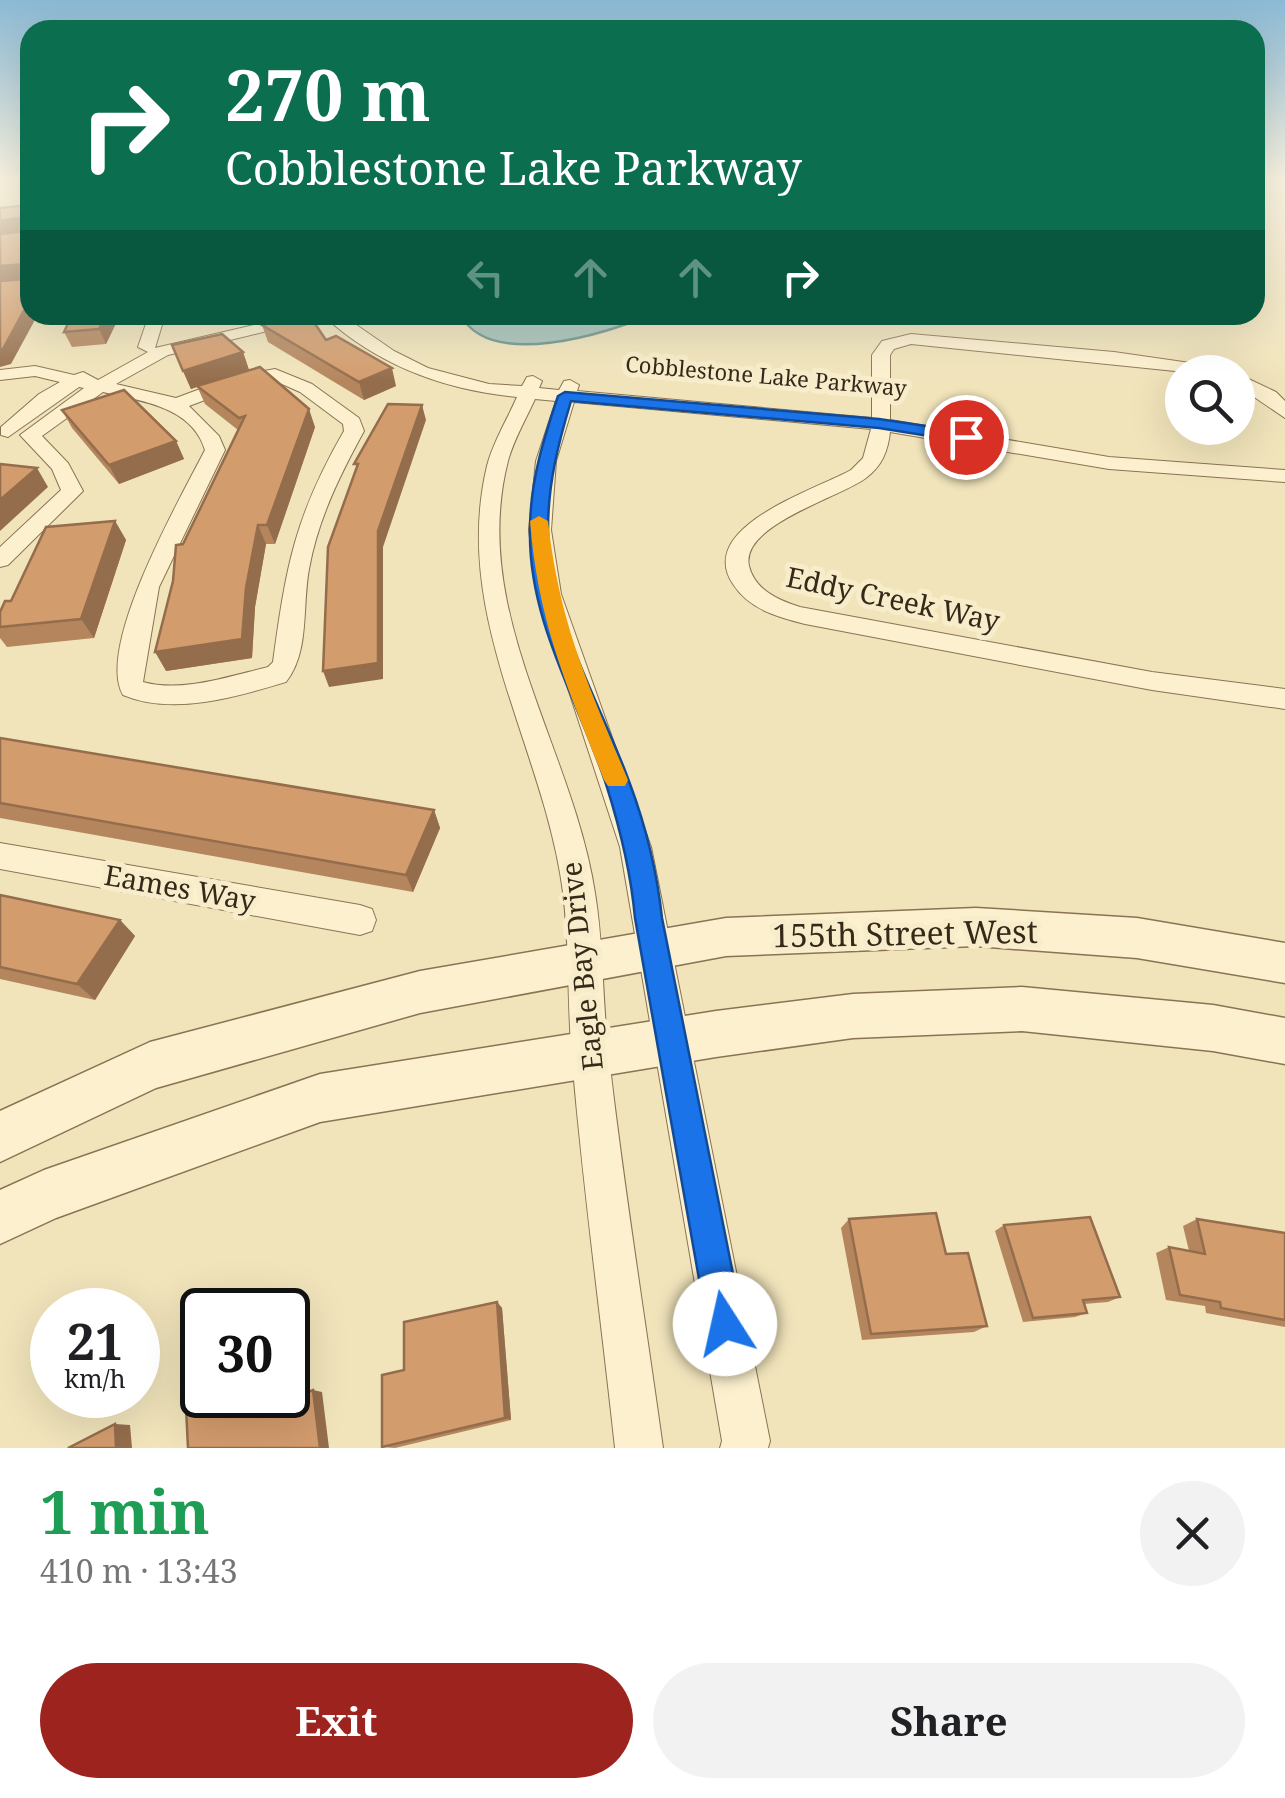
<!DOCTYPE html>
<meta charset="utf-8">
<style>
body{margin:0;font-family:"Noto Serif",serif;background:#f2f2f2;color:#202124;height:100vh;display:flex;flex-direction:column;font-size:38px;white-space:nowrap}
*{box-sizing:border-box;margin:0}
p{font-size:32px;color:#757577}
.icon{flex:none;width:55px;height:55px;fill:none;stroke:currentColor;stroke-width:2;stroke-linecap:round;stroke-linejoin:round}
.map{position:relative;height:1448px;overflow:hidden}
.sheet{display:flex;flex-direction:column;background:#fff;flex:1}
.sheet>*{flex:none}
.banner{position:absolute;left:20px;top:20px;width:1245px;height:305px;border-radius:30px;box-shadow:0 10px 40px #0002;background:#0b6e4f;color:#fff;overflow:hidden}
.tools{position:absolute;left:1165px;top:355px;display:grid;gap:20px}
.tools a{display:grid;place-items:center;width:90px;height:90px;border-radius:50%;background:#fff;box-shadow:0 10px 40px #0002;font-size:50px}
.speed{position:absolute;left:30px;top:1288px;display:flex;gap:20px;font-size:50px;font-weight:700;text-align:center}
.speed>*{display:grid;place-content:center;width:130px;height:130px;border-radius:50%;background:#fff;box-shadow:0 10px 40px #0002;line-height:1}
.speed small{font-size:25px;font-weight:400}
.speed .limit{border:5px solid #111;border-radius:15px;background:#fff;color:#111}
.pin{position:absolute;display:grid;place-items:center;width:85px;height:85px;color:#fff;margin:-42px;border:5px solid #fff;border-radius:50%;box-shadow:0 2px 10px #0007}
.me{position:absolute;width:110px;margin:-55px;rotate:350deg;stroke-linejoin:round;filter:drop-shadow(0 0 8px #0008)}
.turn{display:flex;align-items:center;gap:35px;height:210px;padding:0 40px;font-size:45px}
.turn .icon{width:130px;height:130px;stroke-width:2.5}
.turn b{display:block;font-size:70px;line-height:85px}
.lanes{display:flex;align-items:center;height:95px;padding:0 40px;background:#0003;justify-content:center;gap:50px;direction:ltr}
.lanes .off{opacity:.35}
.round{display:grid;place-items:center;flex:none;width:105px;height:105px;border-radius:52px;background:#f2f2f2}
.summary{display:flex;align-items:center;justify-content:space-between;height:170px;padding:0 40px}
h1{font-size:60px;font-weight:700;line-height:75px;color:#1e9e55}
.cta{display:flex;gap:20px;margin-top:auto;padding:20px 40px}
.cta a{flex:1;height:115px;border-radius:60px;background:#9d241e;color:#fff;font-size:40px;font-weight:700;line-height:115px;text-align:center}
.cta a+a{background:#f2f2f2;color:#202124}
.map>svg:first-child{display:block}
</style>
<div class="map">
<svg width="1285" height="1448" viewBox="0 0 1285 1448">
<rect width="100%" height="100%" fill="#f1e4bb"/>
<path fill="#9fc1b9" stroke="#668f87" stroke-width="2.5" d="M 461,315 L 649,315 C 607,334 489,370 461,315 Z"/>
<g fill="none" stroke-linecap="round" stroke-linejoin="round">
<defs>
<g id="minor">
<path d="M 149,315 L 165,315 L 155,348 L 297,315 L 342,315 L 394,351 L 428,368 L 489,384 L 522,386 L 527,377 L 533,376 L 542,381 L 539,388 L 559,390 L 564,381 L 570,380 L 579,385 L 577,391 L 872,418 L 872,355 L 882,341 L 911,334 L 1114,352 L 1218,367 L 1227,372 L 1185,372 L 911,344 L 894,349 L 890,355 L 890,420 L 1109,457 L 1285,470 L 1285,482 L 1109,469 L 890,432 C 888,451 882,466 866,478 C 839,498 740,525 749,566 C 755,590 778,600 800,607 L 1152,672 L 1285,689 L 1285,709 L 1152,690 L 805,624 C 777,617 749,609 733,584 C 695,527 815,490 851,470 L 863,458 L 871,429 L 574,402 L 556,461 L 551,530 L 561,594 L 651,847 L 770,1441 L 768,1448 L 720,1448 L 722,1441 L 620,847 L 537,594 L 529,530 L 536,461 L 556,401 L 535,399 C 526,419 514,439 508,461 C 469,612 573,748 595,893 C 604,947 602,1003 609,1058 C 624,1189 645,1318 663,1448 L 615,1448 C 601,1318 583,1188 572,1058 C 567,1002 570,947 563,892 C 544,747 451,616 487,466 C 493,442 507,420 517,397 C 445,390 379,366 325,317 L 168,355 L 116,384 L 176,398 L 235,376 L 275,369 L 312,384 L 359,418 L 364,431 C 340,475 318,519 309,569 C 302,606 310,652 286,682 C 236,697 173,716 123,695 C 95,647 181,497 205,450 C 192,406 140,401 103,392 L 42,436 L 68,463 L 83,491 L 8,565 L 0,567 L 0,547 L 61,490 L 52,469 L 20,435 L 84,388 L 79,387 L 8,437 L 1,435 L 1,427 L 39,394 L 60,382 L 35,376 L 0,380 L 0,370 L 35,366 L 74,375 L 83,372 L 98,380 L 148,352 L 138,347 ZM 273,380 L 300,392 L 343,424 L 344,431 C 295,516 286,566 273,662 L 268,667 C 230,676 183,693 143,682 L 159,587 L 225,450 L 219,436 L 189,406 L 245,385 Z"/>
<polygon points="1238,374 1276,392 1285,401 1285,418 1238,386"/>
<polygon points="0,843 360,905 372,909 376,920 372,931 360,935 0,869"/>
</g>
<g id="tertiary">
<polygon points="976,908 1137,918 1285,943 1285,983 1137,958 976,946 726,956 420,1013 156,1088 0,1162 0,1111 150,1042 420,971 726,918"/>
<polygon points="1022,987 1213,1005 1285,1018 1285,1064 1213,1051 1022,1031 853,1038 716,1057 320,1122 56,1218 0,1244 0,1190 44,1170 320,1074 716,1011 853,994"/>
</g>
</defs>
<use href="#minor" stroke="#897353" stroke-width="2"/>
<use href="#tertiary" stroke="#897353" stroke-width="3"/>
<use href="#minor" fill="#fcf0ce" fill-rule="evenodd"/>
<use href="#tertiary" fill="#fcf0ce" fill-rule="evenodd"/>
</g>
<g fill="#b5865e">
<polygon points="120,315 106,344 72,347 64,332"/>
<polygon points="262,325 326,340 396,386 364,400 268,342"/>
<polygon points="172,345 243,352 249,370 315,427 275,544 266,544 255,607 252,658 166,671 183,544 238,430 205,404 197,386 191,389"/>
<polygon points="62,410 176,441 184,459 119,484 72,428"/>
<polygon points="115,521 126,540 94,638 7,647 0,638 0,612 11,601"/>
<polygon points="0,738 434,810 440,828 413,892 0,818"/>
<polygon points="0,895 120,920 135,936 95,1000 0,979"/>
<polygon points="849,1219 946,1254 987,1326 974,1332 862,1340 841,1228"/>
<polygon points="1197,1219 1285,1233 1285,1327 1206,1313 1205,1306 1166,1300 1156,1253 1169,1247 1189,1251 1183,1226"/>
<polygon points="1004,1225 1120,1297 1108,1302 1084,1304 1087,1313 1075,1317 1023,1322 995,1231"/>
<polygon points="497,1302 502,1308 511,1420 395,1448 382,1447 404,1370"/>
</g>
<g fill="#946d4c">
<polygon points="23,217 30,230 0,236 0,221"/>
<polygon points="25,264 30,278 0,281 0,266"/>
<polygon points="28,303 30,303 30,315 66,315 36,318 11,364 0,367 0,350"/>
<polygon points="106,315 120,315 106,344 99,329"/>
<polygon points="243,352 249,370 191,389 183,371"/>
<polygon points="392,368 396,386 364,400 359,382"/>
<polygon points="422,405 426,420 383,547 383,679 329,687 323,671 378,531"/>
<polygon points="309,409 315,427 275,544 267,525"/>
<polygon points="176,441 184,459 119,484 109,465"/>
<polygon points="37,468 48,487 0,531 0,500"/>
<polygon points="115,521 126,540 94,638 81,619"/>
<polygon points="258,525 266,544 255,607 252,658 166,671 155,652 246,588"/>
<polygon points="434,810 440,828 413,892 406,875"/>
<polygon points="120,920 135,936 95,1000 77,984"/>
<polygon points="497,1302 502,1308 511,1420 505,1418"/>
<polygon points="288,1345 294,1347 300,1402 290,1400 288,1372"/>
<polygon points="313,1390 322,1392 329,1448 320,1448"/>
<polygon points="115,1424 130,1425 132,1448 116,1448"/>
</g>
<g fill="#d39c6d" stroke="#946d4c" stroke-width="2.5">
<polygon points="30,205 30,303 28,303 3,349 0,350 0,281 25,279 25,264 0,266 0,234 26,231 27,220 23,217 0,221 0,208"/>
<polygon points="72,315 106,315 99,329 64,332"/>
<polygon points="309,315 326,340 336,336 392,368 359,382 262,325"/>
<polygon points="222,334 243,352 183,371 172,345"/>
<polygon points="260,367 309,409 267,525 258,525 246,588 242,639 155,652 173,581 176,545 183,544 245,416 239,418 197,386"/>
<polygon points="124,390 176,441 109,465 62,410"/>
<polygon points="388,404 422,405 378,531 378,663 323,671 328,547 358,464 354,464"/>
<polygon points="0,464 37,468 0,500"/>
<polygon points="115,521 81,619 0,627 0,612 5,601 11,601 46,527"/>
<polygon points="0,738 434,810 406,875 0,803"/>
<polygon points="0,895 120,920 77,984 0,967"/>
<polygon points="936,1213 946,1254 968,1253 987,1326 871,1334 849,1219"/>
<polygon points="1090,1217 1120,1297 1083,1300 1087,1313 1033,1318 1004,1225"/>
<polygon points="1197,1219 1285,1233 1285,1320 1221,1308 1220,1302 1180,1295 1169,1247 1205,1254"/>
<polygon points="497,1302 505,1418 382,1447 382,1375 404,1370 404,1322"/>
<polygon points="288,1372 290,1400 313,1390 320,1448 188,1448 185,1387 202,1379 202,1395 288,1395"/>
<polygon points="115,1424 116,1448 68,1448"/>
</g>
<linearGradient id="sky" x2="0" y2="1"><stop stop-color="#8bb9d5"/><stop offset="0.47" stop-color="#f9f3e0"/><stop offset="1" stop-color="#f9f3e0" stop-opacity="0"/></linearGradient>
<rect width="1285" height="381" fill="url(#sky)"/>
<path fill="#1a73e8" stroke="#114b97" stroke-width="2.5" d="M 565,392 L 879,419 L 966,432 L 974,437 L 966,442 L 879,428 L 571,401 C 558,444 548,484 548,529 C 548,621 600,700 630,784 C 646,827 657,872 662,918 L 743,1324 L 738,1337 L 725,1342 L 712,1337 L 707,1324 L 635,918 C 631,873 620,828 606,784 C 578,700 528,621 530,530 C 530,482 543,441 558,396 Z"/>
<path fill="#f59e0b" d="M 539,516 L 548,521 C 559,623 589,687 628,780 L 625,786 L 608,786 L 604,780 C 567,686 538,623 530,521 Z"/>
<g text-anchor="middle" stroke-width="10" stroke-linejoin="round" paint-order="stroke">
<g font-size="22" fill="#37291a" stroke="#f8edcb">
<text transform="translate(766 376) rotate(5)" y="8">Cobblestone Lake Parkway</text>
</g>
<g font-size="28" fill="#37291a" stroke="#f8edcb">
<text transform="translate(893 599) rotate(12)" y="10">Eddy Creek Way</text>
<text transform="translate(180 888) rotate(10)" y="10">Eames Way</text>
<text transform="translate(582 966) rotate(-96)" y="10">Eagle Bay Drive</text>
</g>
<g font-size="32" fill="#37291a" stroke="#f8edcb">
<text transform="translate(905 934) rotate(-1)" y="11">155th Street West</text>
</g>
</g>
</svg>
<div class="tools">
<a><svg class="icon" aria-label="search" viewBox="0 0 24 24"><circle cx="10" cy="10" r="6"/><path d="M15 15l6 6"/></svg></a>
</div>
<div class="speed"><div>21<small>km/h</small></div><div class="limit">30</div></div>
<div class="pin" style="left:966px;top:437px;background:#d93025"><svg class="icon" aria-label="arrive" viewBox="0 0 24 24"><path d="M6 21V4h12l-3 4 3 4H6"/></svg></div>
<svg class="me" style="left:725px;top:1324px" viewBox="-20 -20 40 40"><circle r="19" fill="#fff"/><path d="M0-13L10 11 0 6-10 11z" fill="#1a73e8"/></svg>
<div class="banner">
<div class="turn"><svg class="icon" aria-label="right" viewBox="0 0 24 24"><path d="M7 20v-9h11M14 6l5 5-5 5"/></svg><div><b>270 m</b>Cobblestone Lake Parkway</div></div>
<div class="lanes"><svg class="icon off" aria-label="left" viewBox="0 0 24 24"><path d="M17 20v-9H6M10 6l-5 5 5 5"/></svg><svg class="icon off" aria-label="ahead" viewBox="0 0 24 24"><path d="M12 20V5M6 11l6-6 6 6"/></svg><svg class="icon off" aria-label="ahead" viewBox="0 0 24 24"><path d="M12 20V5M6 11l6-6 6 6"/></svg><svg class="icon" aria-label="right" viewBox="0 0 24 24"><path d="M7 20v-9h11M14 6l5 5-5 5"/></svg></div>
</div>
</div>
<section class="sheet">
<div class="summary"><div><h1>1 min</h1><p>410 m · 13:43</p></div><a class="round"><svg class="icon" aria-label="close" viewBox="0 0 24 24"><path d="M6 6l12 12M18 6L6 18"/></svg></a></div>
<div class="cta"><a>Exit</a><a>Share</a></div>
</section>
